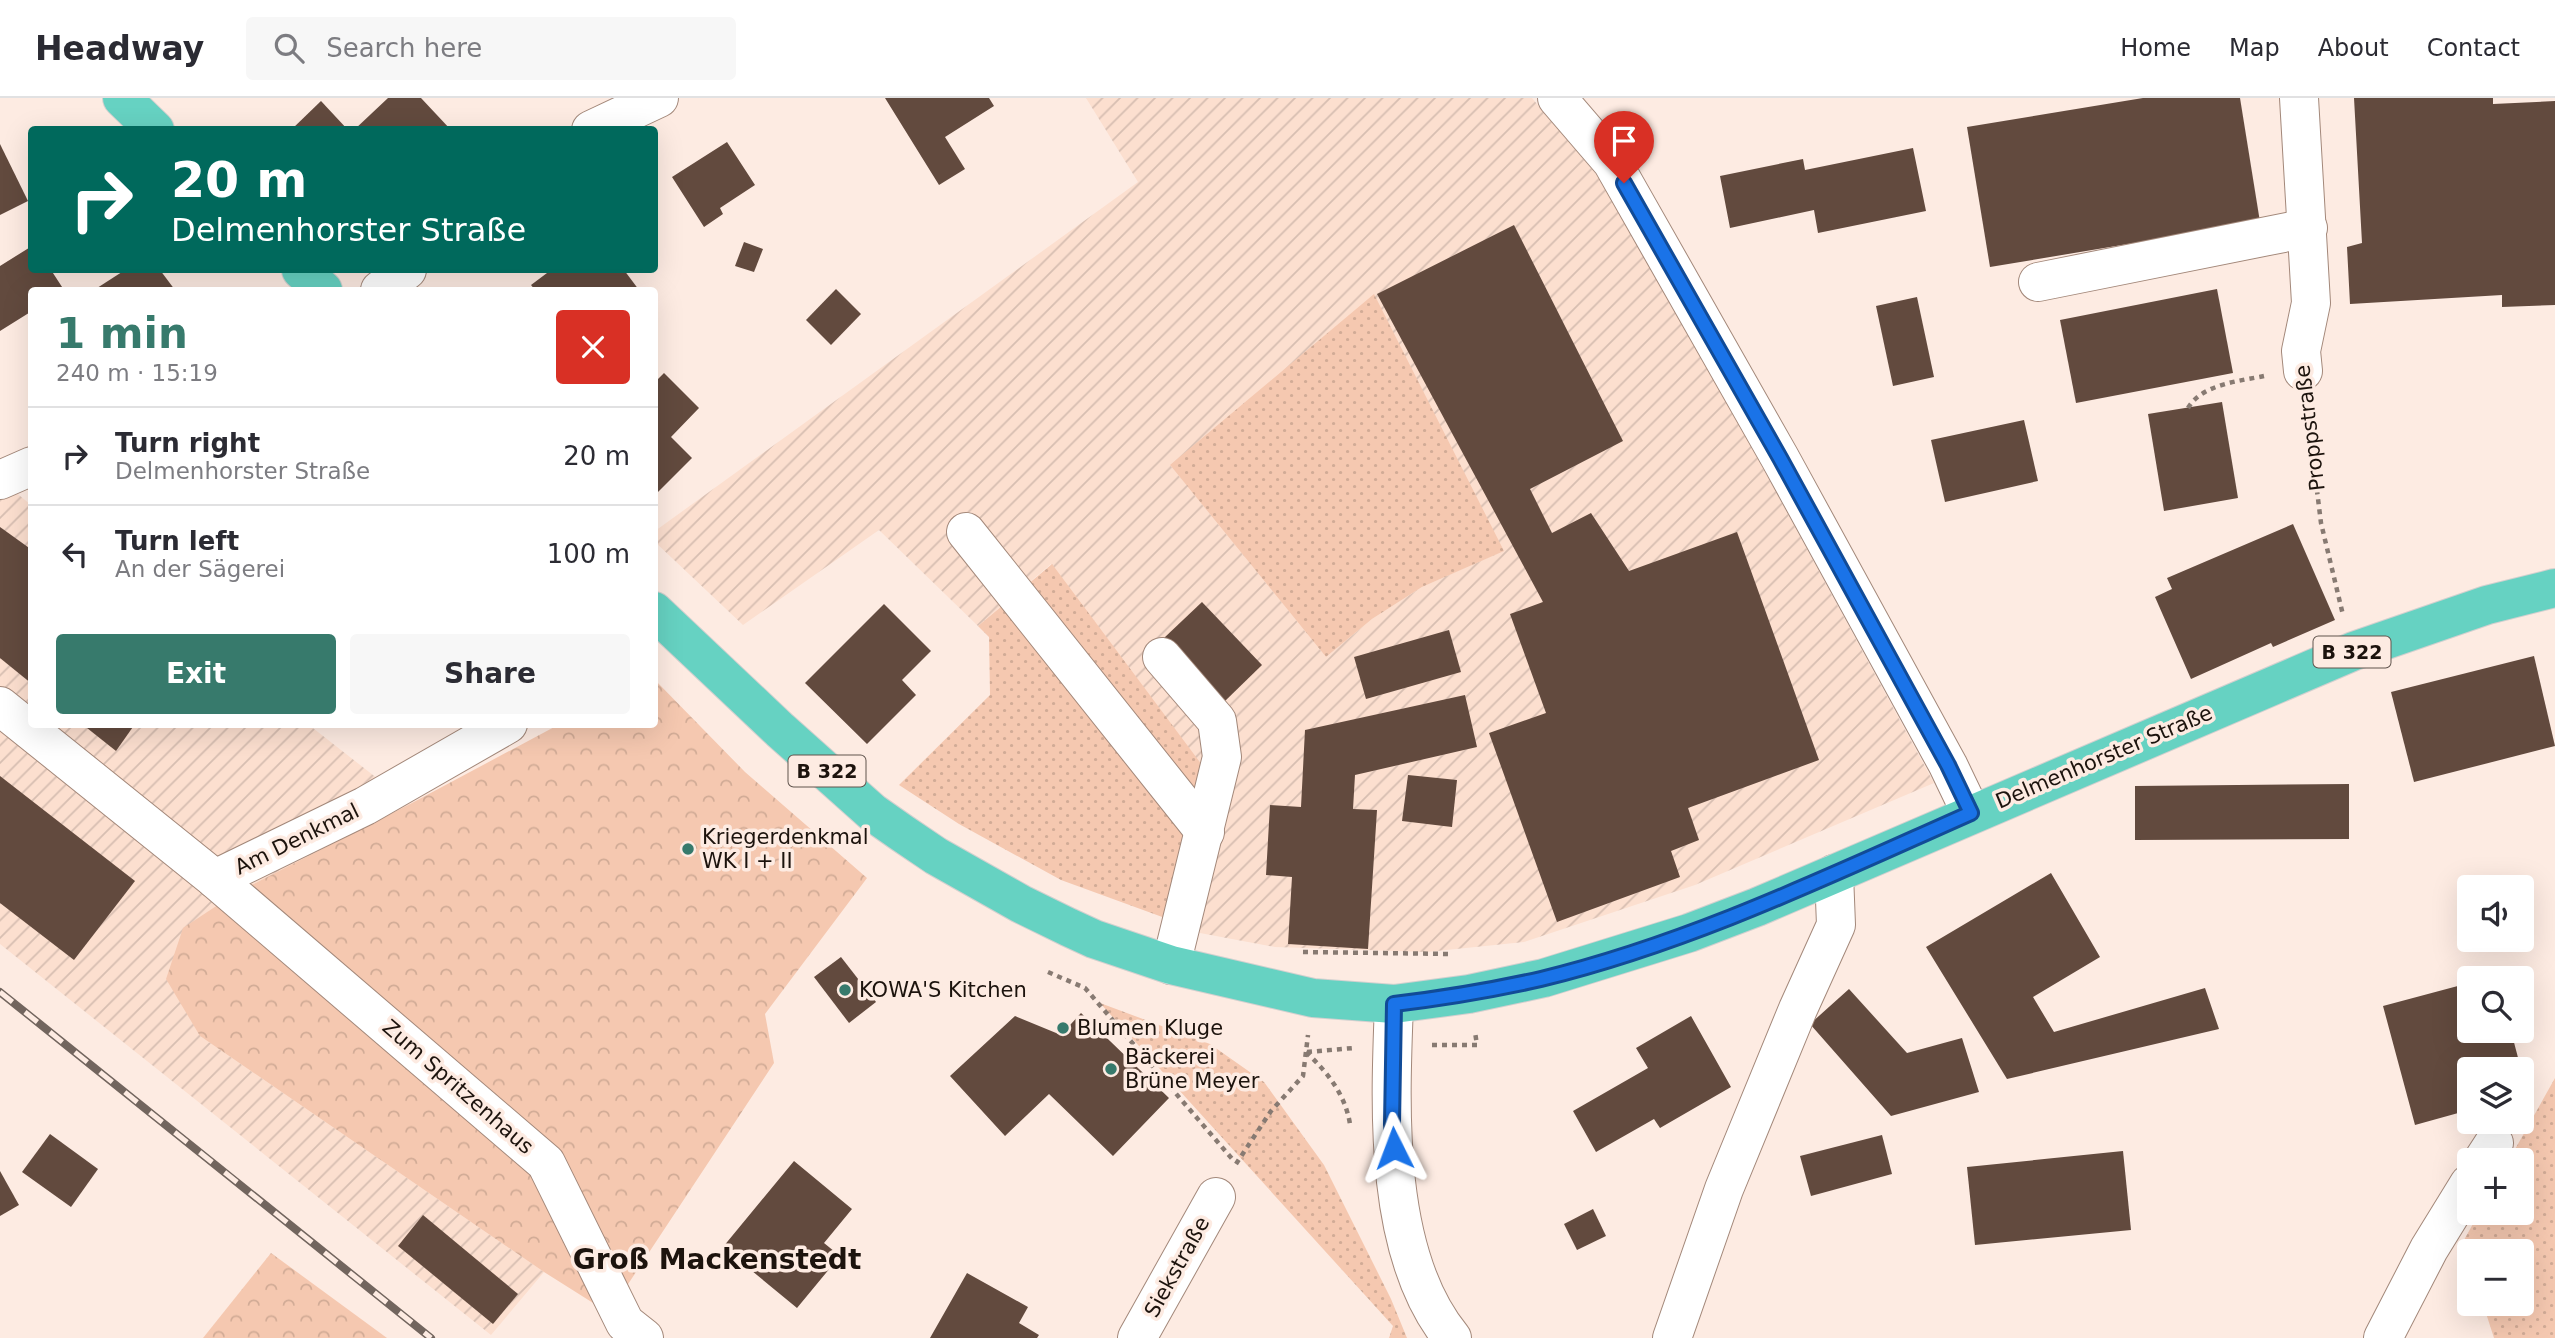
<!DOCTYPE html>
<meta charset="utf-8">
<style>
body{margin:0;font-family:"DejaVu Sans",sans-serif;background:#f7f7f7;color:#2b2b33;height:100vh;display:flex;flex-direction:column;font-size:26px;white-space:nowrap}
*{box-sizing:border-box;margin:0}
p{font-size:23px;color:#7c7c81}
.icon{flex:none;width:38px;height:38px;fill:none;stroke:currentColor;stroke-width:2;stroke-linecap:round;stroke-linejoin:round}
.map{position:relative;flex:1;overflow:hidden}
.side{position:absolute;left:28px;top:189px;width:630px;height:441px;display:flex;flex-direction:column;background:#fff;border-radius:7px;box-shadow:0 7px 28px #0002}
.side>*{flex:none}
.guide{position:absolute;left:28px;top:28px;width:630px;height:147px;border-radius:7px;box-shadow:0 7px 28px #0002;background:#00695c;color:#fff;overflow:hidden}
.fabs{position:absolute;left:2457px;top:777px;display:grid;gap:14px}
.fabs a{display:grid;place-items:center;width:77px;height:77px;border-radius:7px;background:#fff;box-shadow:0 7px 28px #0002;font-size:35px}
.pin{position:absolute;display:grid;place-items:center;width:60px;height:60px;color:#fff;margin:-72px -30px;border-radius:50% 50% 50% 0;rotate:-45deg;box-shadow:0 0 7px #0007}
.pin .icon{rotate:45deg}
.me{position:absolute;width:77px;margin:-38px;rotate:357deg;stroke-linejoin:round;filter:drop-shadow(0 0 5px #0008)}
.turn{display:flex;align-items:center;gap:24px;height:147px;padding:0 28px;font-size:32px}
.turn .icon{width:91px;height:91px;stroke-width:2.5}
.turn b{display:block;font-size:49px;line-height:60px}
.round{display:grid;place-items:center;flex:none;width:74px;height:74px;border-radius:7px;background:#f7f7f7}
.summary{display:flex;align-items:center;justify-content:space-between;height:119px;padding:0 28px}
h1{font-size:42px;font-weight:700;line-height:52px;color:#377a6c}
.primary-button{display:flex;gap:14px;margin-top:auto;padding:14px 28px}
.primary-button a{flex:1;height:80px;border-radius:7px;background:#377a6c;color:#fff;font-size:28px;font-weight:700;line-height:80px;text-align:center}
.primary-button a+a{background:#f7f7f7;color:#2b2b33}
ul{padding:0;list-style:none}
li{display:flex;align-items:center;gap:21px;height:98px;padding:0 28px;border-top:2px solid #e1e1e2}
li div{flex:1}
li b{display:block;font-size:26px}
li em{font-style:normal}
header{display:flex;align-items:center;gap:42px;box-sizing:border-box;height:98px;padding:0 35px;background:#fff;border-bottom:2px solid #e1e1e2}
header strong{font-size:33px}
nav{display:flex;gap:38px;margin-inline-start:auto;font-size:24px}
.search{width:490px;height:63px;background:#f7f7f7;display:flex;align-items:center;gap:18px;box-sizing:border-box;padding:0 24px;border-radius:7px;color:#7c7c81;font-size:26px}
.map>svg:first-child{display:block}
</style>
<header>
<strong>Headway</strong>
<div class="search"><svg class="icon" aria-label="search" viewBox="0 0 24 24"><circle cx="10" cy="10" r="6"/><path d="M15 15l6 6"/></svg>Search here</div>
<nav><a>Home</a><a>Map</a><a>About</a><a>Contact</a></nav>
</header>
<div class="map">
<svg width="2555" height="1240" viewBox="0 0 2555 1240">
<defs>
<pattern id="industrial-furrows" width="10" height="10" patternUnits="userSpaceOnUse" patternTransform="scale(1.75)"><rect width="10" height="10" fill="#fcdfcf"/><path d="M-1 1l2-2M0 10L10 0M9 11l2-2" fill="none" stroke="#d7beb1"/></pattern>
<pattern id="grass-dots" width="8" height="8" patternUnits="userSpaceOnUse" patternTransform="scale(1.75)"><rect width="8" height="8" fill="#f5c8b0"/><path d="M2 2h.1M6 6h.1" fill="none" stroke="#d1ab96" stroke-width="1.8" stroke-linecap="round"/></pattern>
<pattern id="forest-crowns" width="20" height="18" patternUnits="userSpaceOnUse" patternTransform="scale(1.75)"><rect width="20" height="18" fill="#f5c8b0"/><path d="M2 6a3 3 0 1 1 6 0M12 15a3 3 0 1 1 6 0" fill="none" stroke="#d1ab96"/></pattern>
</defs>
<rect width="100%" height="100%" fill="#fdebe2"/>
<g fill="url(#industrial-furrows)" fill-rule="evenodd">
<path d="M 1086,0 L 1532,0 L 1616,100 L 1934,685 L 1695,787 L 1524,844 L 1427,854 L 1275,849 L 1200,835 L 1165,820 L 1051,466 L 978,528 L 879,432 L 743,527 L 655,444 L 655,433 L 1138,84 ZM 1170,367 L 1503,453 L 1422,489 L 1372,521 L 1326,559 Z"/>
<polygon points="13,392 31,407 32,626 309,627 410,706 236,795 200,938 544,1174 491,1237 0,846 0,398"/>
</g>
<g fill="url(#grass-dots)">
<polygon points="1374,196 1504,453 1422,489 1372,521 1326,559 1170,367"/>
<polygon points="1052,466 1202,667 1165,820 1061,782 959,726 899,687 990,597 989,539 978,528"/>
<polygon points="1100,905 1210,946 1264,984 1324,1067 1391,1201 1407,1240 1389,1240 1393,1228"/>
<polygon points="2555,980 2555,1240 2494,1240 2483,1206 2522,1206 2522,1153 2469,1153 2469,1160 2464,1142 2479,1115 2522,1115 2522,1062 2509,1062"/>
</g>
<g fill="url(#forest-crowns)">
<polygon points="655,582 745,674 867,780 765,916 774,965 609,1215 544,1174 200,938 166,881 183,830 236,795 410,706 558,627 654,626"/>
<polygon points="271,1155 387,1240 203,1240"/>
</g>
<g fill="#624a3e">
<polygon points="388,0 421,0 451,32 354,32"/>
<polygon points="885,0 989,0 994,8 945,39 965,71 939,87"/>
<polygon points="2143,0 2240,0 2260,124 1990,169 1967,29"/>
<polygon points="2354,0 2493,0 2493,6 2555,3 2555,207 2502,209 2502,197 2350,206 2347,149 2362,145"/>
<polygon points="321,3 348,32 291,32"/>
<polygon points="727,44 755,87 720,110 723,116 704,129 672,79"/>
<polygon points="0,46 28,103 0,117"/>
<polygon points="1913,50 1926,113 1818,135 1814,112 1730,130 1720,78 1803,61 1805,72"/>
<polygon points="1514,127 1623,343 1530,391 1552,435 1591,415 1629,473 1737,434 1819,662 1688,710 1699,742 1671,753 1680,779 1557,824 1489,635 1546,615 1510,516 1543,504 1377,196"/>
<polygon points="744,144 763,151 754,174 735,168"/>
<polygon points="32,148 32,172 51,172 64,192 32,192 32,213 0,233 0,168"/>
<polygon points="125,172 160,172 175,192 94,192"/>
<polygon points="545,172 624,172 639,192 535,192 531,187 547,175"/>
<polygon points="836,191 861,216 831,247 806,222"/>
<polygon points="2217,191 2233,275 2076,305 2060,222"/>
<polygon points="1917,199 1934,279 1893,288 1876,208"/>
<polygon points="664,275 699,310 671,339 692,360 654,398 654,285"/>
<polygon points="2222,304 2238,400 2164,413 2148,316"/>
<polygon points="2024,322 2038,383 1945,404 1931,342"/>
<polygon points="2293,426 2335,522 2273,549 2271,545 2191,581 2155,499 2172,491 2167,480"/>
<polygon points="0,429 32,452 32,586 0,560"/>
<polygon points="1202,504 1262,567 1224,604 1164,540"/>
<polygon points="884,506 931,553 902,582 916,597 867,646 805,585"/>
<polygon points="1449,532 1461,574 1366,601 1354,559"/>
<polygon points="2534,558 2555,648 2414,684 2391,594"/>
<polygon points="1465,597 1477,649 1355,677 1353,711 1377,712 1368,851 1288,846 1292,779 1266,777 1270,707 1301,709 1305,632"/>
<polygon points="82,626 135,626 116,653"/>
<polygon points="1408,677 1457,682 1452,729 1402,723"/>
<polygon points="0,678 135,783 74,862 0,805"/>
<polygon points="2349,686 2349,741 2135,742 2135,688"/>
<polygon points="2051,775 2100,859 2033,899 2054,934 2205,890 2219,931 2007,981 1926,849"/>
<polygon points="841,859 876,904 849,925 814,879"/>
<polygon points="2469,885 2469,933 2511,933 2521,971 2469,971 2469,1012 2415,1027 2383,908"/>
<polygon points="1849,891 1907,955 1962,940 1979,994 1891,1018 1810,926"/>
<polygon points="1081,915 1169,1000 1113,1058 1049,996 1005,1038 950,978 1015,918 1061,937"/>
<polygon points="1691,918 1731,989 1660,1030 1654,1021 1596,1054 1573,1013 1648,970 1636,950"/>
<polygon points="50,1036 98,1071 71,1109 22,1074"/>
<polygon points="1882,1037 1892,1076 1811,1098 1800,1058"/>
<polygon points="2123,1053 2131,1132 1975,1147 1967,1069"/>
<polygon points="794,1063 852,1111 824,1145 840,1158 797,1210 723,1149"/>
<polygon points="0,1073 19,1107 0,1118"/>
<polygon points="1593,1111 1606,1138 1577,1152 1564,1126"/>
<polygon points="423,1117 518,1196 493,1226 398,1148"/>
<polygon points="967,1175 1028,1209 1019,1225 1039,1237 1037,1240 930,1240"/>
</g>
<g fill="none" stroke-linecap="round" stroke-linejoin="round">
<defs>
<g id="minor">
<polyline points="1557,0 1612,64 1780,360 1948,667 1971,715"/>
<polyline points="2299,0 2311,205 2301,253 2303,273"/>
<polyline points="591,32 659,0"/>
<polyline points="2038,184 2308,130"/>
<polyline points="380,192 407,172"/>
<polyline points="0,382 32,368"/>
<polyline points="966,434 1205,734"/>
<polyline points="1162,559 1217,623 1222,659 1171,867"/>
<polyline points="0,608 215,781 546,1065 625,1225 644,1240"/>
<polyline points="215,781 365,708 508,626"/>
<path d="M 1394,906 C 1390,1009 1383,1156 1452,1240"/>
<polyline points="2483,1062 2494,1045"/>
<polyline points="1137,1240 1216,1099"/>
<polyline points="1672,1240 1724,1091 1798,911 1836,827 1834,776"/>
<polyline points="2383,1240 2429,1151 2469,1086"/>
</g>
<g id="major">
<polyline points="122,0 155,32"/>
<polyline points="301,172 323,192"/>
<polyline points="654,513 780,632 872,714 902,735 936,758 1021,806 1068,829 1094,841 1171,867 1313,900 1394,906 1469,896 1544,880 1689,835 1757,809 2354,553 2487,507 2555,490"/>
</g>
</defs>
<use href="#minor" stroke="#a3887a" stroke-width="40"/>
<use href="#major" stroke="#d2d0cf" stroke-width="40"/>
<g stroke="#877a72" stroke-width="4.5" stroke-dasharray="5 5" stroke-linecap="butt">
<path d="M 2188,310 C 2202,286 2240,283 2264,278"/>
<polyline points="2307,312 2321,425 2343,517"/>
<polyline points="1303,854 1452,856"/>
<polyline points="1048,874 1085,890 1234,1063"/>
<polyline points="1432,947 1477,947 1475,934"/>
<path d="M 1306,954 C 1328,975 1345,996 1350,1026"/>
<polyline points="1307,954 1354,950"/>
<polyline points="1236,1066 1271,1013 1303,978 1308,937"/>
</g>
<use href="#minor" stroke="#fff" stroke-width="38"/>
<use href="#major" stroke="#66d2c2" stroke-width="38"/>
<defs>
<polyline id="rail" points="0,894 431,1240"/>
</defs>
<use href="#rail" stroke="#72655e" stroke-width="8"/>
<use href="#rail" stroke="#fdebe2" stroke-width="5" stroke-dasharray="16" stroke-linecap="butt"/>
</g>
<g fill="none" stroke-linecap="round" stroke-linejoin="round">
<defs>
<path id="route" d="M 1394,1050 L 1392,1026 L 1394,906 C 1444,900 1492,892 1541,881 C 1690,845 1831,777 1971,715 L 1948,667 L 1780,360 L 1624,85"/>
</defs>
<use href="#route" stroke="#114b97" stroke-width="18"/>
<use href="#route" stroke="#1a73e8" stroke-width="12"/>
</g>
<g fill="#377a6c" stroke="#fdebe2" stroke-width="2.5">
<circle cx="688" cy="751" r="7"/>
<circle cx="845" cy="892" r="7"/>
<circle cx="1063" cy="930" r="7"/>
<circle cx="1111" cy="971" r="7"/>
</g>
<g text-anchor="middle" stroke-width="7" stroke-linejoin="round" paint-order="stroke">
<g fill="#fdebe2" stroke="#60544d" stroke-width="2">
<rect x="2313.5" y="538.5" width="77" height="31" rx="5"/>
<rect x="788.5" y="657.5" width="77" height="31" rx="5"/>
</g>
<g font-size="19" font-weight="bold" fill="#1c130d">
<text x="2352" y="561">B 322</text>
<text x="827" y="680">B 322</text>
</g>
<g font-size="21" fill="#1c130d" stroke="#fdebe2">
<text transform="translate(2310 330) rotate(-97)" y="7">Proppstraße</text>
<text transform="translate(2104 659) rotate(-23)" y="7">Delmenhorster Straße</text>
<text transform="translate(297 741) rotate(-26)" y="7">Am Denkmal</text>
<text transform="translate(458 989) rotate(41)" y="7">Zum Spritzenhaus</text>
<text transform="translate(1177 1169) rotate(-61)" y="7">Siekstraße</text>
</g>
<g font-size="21" fill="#1c130d" stroke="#fdebe2" text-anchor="start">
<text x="702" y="746">Kriegerdenkmal<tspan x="702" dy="24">WK I + II</tspan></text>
<text x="859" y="899">KOWA'S Kitchen</text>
<text x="1077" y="937">Blumen Kluge</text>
<text x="1125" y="966">Bäckerei<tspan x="1125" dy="24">Brüne Meyer</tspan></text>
</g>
<g font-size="28" font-weight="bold" fill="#1c130d" stroke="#fdebe2">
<text x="717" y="1171">Groß Mackenstedt</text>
</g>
</g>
</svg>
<div class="fabs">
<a><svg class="icon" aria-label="sound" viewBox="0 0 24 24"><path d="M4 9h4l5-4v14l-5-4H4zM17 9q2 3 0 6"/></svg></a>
<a><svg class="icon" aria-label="search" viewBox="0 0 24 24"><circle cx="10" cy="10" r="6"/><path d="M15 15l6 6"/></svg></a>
<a><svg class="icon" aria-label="layers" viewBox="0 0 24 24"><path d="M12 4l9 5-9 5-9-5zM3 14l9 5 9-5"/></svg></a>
<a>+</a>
<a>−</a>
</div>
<div class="pin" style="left:1624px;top:85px;background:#d93025"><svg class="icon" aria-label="arrive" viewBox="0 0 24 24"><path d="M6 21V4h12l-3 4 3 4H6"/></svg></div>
<svg class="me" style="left:1394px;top:1050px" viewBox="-20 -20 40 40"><path d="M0-17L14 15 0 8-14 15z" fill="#1a73e8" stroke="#fff" stroke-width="4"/></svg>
<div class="guide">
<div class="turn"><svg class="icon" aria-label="right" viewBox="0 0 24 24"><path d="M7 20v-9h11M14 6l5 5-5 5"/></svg><div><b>20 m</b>Delmenhorster Straße</div></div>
</div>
<section class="side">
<div class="summary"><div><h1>1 min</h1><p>240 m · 15:19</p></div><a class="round" style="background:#d93025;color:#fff"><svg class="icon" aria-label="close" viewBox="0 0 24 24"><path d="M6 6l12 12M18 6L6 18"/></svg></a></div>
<ul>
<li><svg class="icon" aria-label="right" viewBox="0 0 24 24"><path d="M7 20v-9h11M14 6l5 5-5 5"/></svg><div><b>Turn right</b><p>Delmenhorster Straße</p></div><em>20 m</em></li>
<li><svg class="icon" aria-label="left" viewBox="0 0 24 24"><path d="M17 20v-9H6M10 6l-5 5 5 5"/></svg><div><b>Turn left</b><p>An der Sägerei</p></div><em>100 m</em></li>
</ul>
<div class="primary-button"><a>Exit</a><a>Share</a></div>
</section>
</div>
